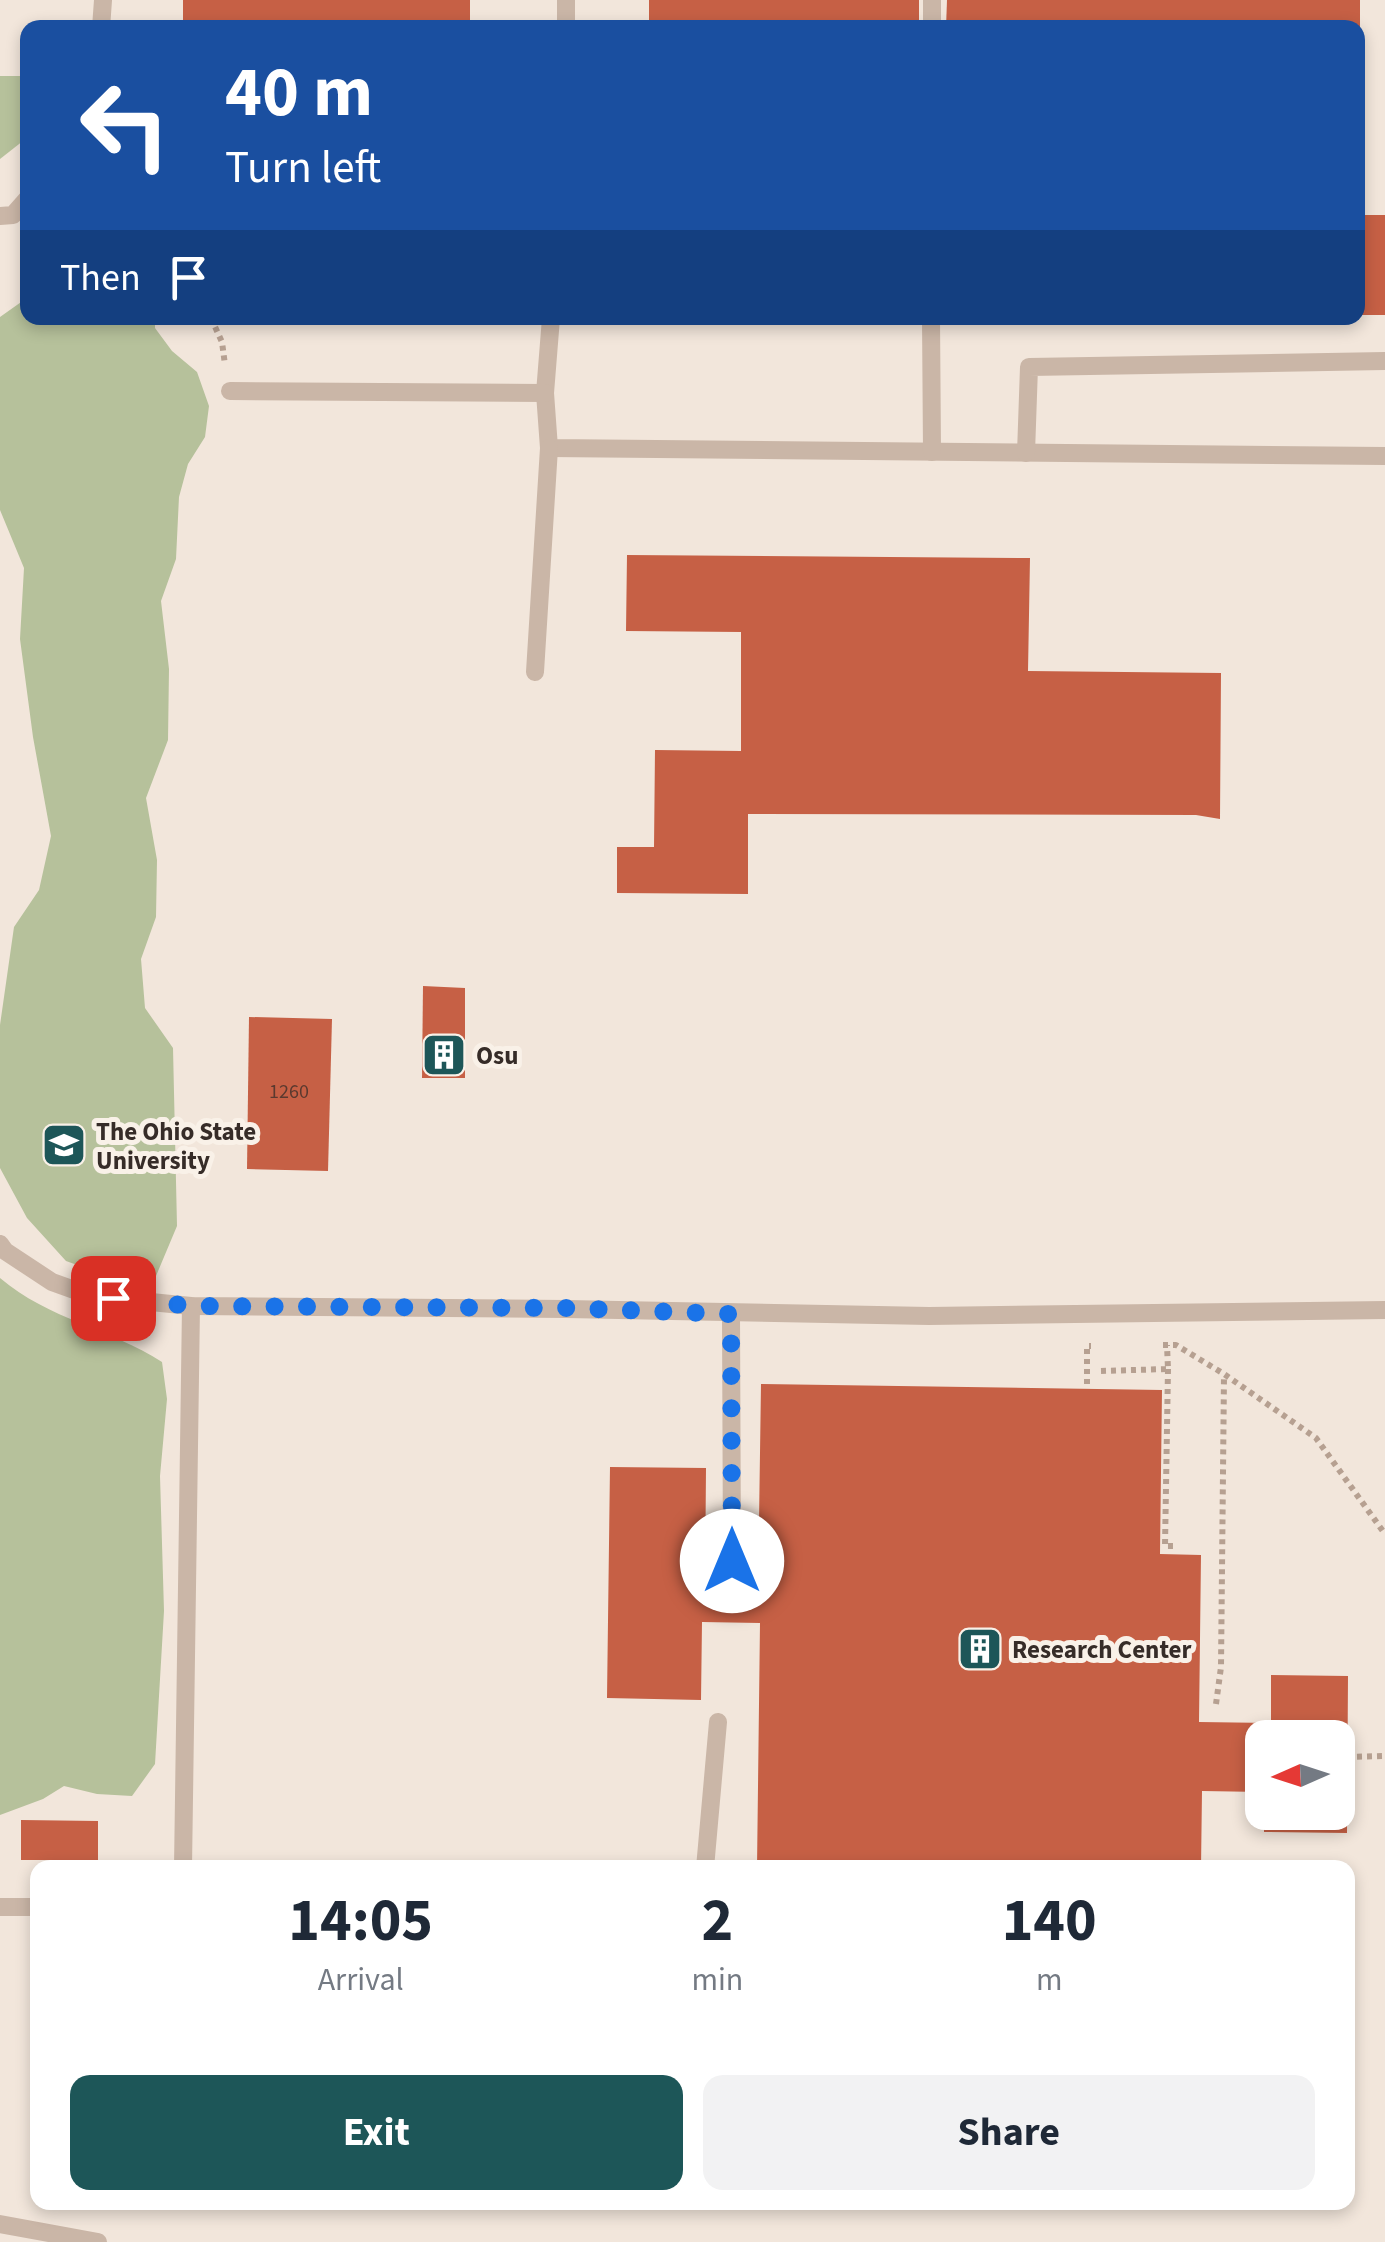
<!DOCTYPE html>
<style>
body{margin:0;font-family:"Source Sans 3",sans-serif;background:#f2f2f3;color:#1f2937;height:100vh;display:flex;flex-direction:column;font-size:38px;white-space:nowrap}
*{box-sizing:border-box;margin:0}
p{font-size:32px;color:#747a83}
.icon{flex:none;width:55px;height:55px;fill:none;stroke:currentColor;stroke-width:2;stroke-linecap:round;stroke-linejoin:round}
.map{position:relative;flex:1;overflow:hidden}
.details{position:absolute;left:30px;top:1860px;width:1325px;height:350px;display:flex;flex-direction:column;background:#fff;border-radius:20px;box-shadow:0 5px 15px #0003}
.details>*{flex:none}
.top-card{position:absolute;left:20px;top:20px;width:1345px;height:305px;border-radius:20px;box-shadow:0 5px 15px #0003;background:#1a4fa0;color:#fff;overflow:hidden}
.needle{width:65px;rotate:267deg}
.controls{position:absolute;left:1245px;top:1720px;display:grid;gap:20px}
.controls a{display:grid;place-items:center;width:110px;height:110px;border-radius:20px;background:#fff;box-shadow:0 5px 15px #0003;font-size:50px}
.pin{position:absolute;display:grid;place-items:center;width:85px;height:85px;color:#fff;margin:-42px;border-radius:20px;box-shadow:0 5px 15px #0006}
.me{position:absolute;width:110px;margin:-55px;rotate:0deg;stroke-linejoin:round;filter:drop-shadow(0 0 8px #0008)}
.turn{display:flex;align-items:center;gap:35px;height:210px;padding:0 40px;font-size:45px}
.turn .icon{width:130px;height:130px;stroke-width:2.5}
.turn b{display:block;font-size:70px;line-height:85px}
.then{display:flex;align-items:center;height:95px;padding:0 40px;background:#0003;gap:20px;font-size:38px}
.eta{display:flex;justify-content:space-evenly;align-items:center;height:170px;text-align:center}
.eta b{font-size:60px;font-weight:700;line-height:70px}
.button{display:flex;gap:20px;margin-top:auto;padding:20px 40px}
.button a{flex:1;height:115px;border-radius:20px;background:#1d5658;color:#fff;font-size:40px;font-weight:700;line-height:115px;text-align:center}
.button a+a{background:#f2f2f3;color:#1f2937}
.map>svg:first-child{display:block}
</style>
<div class="map">
<svg width="1385" height="2242" viewBox="0 0 1385 2242">
<rect width="100%" height="100%" fill="#f2e6db"/>
<g fill="#b6c19b">
<polygon points="0,76 27,76 28,137 0,159"/>
<polygon points="27,264 28,318 155,318 155,328 172,351 197,372 209,406 205,437 188,464 179,497 176,559 161,601 169,669 168,740 146,798 157,860 156,917 141,959 145,1008 173,1048 177,1226 156,1276 105,1275 66,1261 27,1218 0,1168 0,1025 14,927 39,890 51,836 33,737 20,639 24,568 0,510 0,317 24,300 24,268"/>
<path d="M 0,1278 C 48,1319 111,1329 162,1362 L 167,1399 L 160,1476 L 164,1611 L 155,1764 L 132,1796 L 97,1794 L 64,1786 L 43,1799 L 0,1815 Z"/>
</g>
<g fill="#c66045">
<rect x="183" y="0" width="287" height="28"/>
<rect x="649" y="0" width="270" height="28"/>
<polygon points="947,0 1360,0 1360,28 946,28"/>
<rect x="1358" y="215" width="27" height="100"/>
<polygon points="646,318 885,318 885,325 646,323"/>
<polygon points="627,555 1030,558 1028,671 1221,673 1220,819 1196,815 748,814 748,894 617,893 617,847 654,847 655,750 741,751 741,632 626,631"/>
<polygon points="423,986 465,988 465,1078 422,1078"/>
<polygon points="249,1017 332,1019 328,1171 247,1169"/>
<polygon points="761,1384 1162,1390 1160,1554 1201,1555 1199,1722 1271,1723 1271,1675 1348,1676 1347,1833 1264,1832 1264,1812 1338,1812 1338,1738 1262,1738 1262,1792 1202,1791 1201,1868 757,1868 760,1623 702,1622 701,1700 607,1698 610,1467 706,1468 705,1591 758,1592"/>
<polygon points="21,1820 98,1821 98,1860 21,1860"/>
</g>
<g fill="none" stroke-linecap="round" stroke-linejoin="round">
<g stroke="#b6a091" stroke-width="6" stroke-dasharray="5 5" stroke-linecap="butt">
<polyline points="211,318 222,342 225,365"/>
<polyline points="1163,1345 1176,1345 1224,1374 1316,1438 1385,1534"/>
<polyline points="1168,1369 1165,1546 1177,1546"/>
<polyline points="1101,1371 1168,1369 1167,1345"/>
<polyline points="1087,1384 1087,1346 1091,1346"/>
<polyline points="1216,1704 1221,1667 1224,1376"/>
<polyline points="1347,1757 1385,1756"/>
</g>
<g stroke="#cab6a7" stroke-width="18">
<polyline points="566,0 566,28"/>
<polyline points="101,28 103,0"/>
<polyline points="932,28 932,0"/>
<polyline points="0,216 13,215 28,198"/>
<polyline points="551,318 545,393 549,448 1385,456"/>
<polyline points="931,318 932,452"/>
<polyline points="230,391 545,393"/>
<polyline points="1026,453 1029,367 1385,361"/>
<polyline points="535,672 549,448"/>
<polyline points="0,1244 5,1251 52,1282 91,1296 191,1306 566,1309 929,1316 1385,1310"/>
<polyline points="731,1314 732,1561"/>
<polyline points="183,1868 191,1306"/>
<polyline points="705,1868 718,1722"/>
<polyline points="0,1907 38,1907"/>
<polyline points="0,2224 98,2242"/>
</g>
</g>
<g fill="none" stroke-linecap="round" stroke-linejoin="round">
<polyline stroke="#1a73e8" stroke-width="18" stroke-dasharray="0 32.4" points="113,1298 191,1306 566,1308 731,1314 732,1561"/>
</g>
<defs>
<symbol id="building-square" viewBox="-11 -11 22 22"><rect x="-9" y="-9" width="18" height="18" rx="4" fill="#1d5658" stroke="#f9f1e8"/><path d="M-4-6H4V6H1V3H-1V6H-4ZM-2.5-4.3h1.7v1.8h-1.7ZM.8-4.3h1.7v1.8H.8ZM-2.5-1h1.7V.8h-1.7ZM.8-1h1.7V.8H.8Z" fill="#fff"/></symbol>
<symbol id="university-square" viewBox="-11 -11 22 22"><rect x="-9" y="-9" width="18" height="18" rx="4" fill="#1d5658" stroke="#f9f1e8"/><path d="M0-5L7-2L0 1L-7-2ZM-4 1L0 2.5L4 1V4Q0 6-4 4Z" fill="#fff"/></symbol>
</defs>
<g fill-rule="evenodd">
<use href="#building-square" x="419" y="1030" width="50" height="50"/>
<use href="#university-square" x="39" y="1120" width="50" height="50"/>
<use href="#building-square" x="955" y="1624" width="50" height="50"/>
</g>
<g text-anchor="middle" stroke-width="10" stroke-linejoin="round" paint-order="stroke">
<g font-size="20" fill="#5a392f">
<text x="289" y="1098">1260</text>
</g>
<g font-size="25" font-weight="bold" fill="#362c28" stroke="#f9f1e8" text-anchor="start">
<text x="476" y="1064">Osu</text>
<text x="96" y="1140">The Ohio State<tspan x="96" dy="29">University</tspan></text>
<text x="1012" y="1658">Research Center</text>
</g>
</g>
</svg>
<div class="controls">
<a><svg class="needle" viewBox="-14 -14 28 28"><path d="M0-13l5 13h-10z" fill="#e53935"/><path d="M0 13l5-13h-10z" fill="#747a83"/></svg></a>
</div>
<div class="pin" style="left:113px;top:1298px;background:#d93025"><svg class="icon" aria-label="arrive" viewBox="0 0 24 24"><path d="M6 21V4h12l-3 4 3 4H6"/></svg></div>
<svg class="me" style="left:732px;top:1561px" viewBox="-20 -20 40 40"><circle r="19" fill="#fff"/><path d="M0-13L10 11 0 6-10 11z" fill="#1a73e8"/></svg>
<div class="top-card">
<div class="turn"><svg class="icon" aria-label="left" viewBox="0 0 24 24"><path d="M17 20v-9H6M10 6l-5 5 5 5"/></svg><div><b>40 m</b>Turn left</div></div>
<div class="then">Then<svg class="icon" aria-label="arrive" viewBox="0 0 24 24"><path d="M6 21V4h12l-3 4 3 4H6"/></svg></div>
</div>
<section class="details">
<div class="eta">
<div><b>14:05</b><p>Arrival</p></div>
<div><b>2</b><p>min</p></div>
<div><b>140</b><p>m</p></div>
</div>
<div class="button"><a>Exit</a><a>Share</a></div>
</section>
</div>
